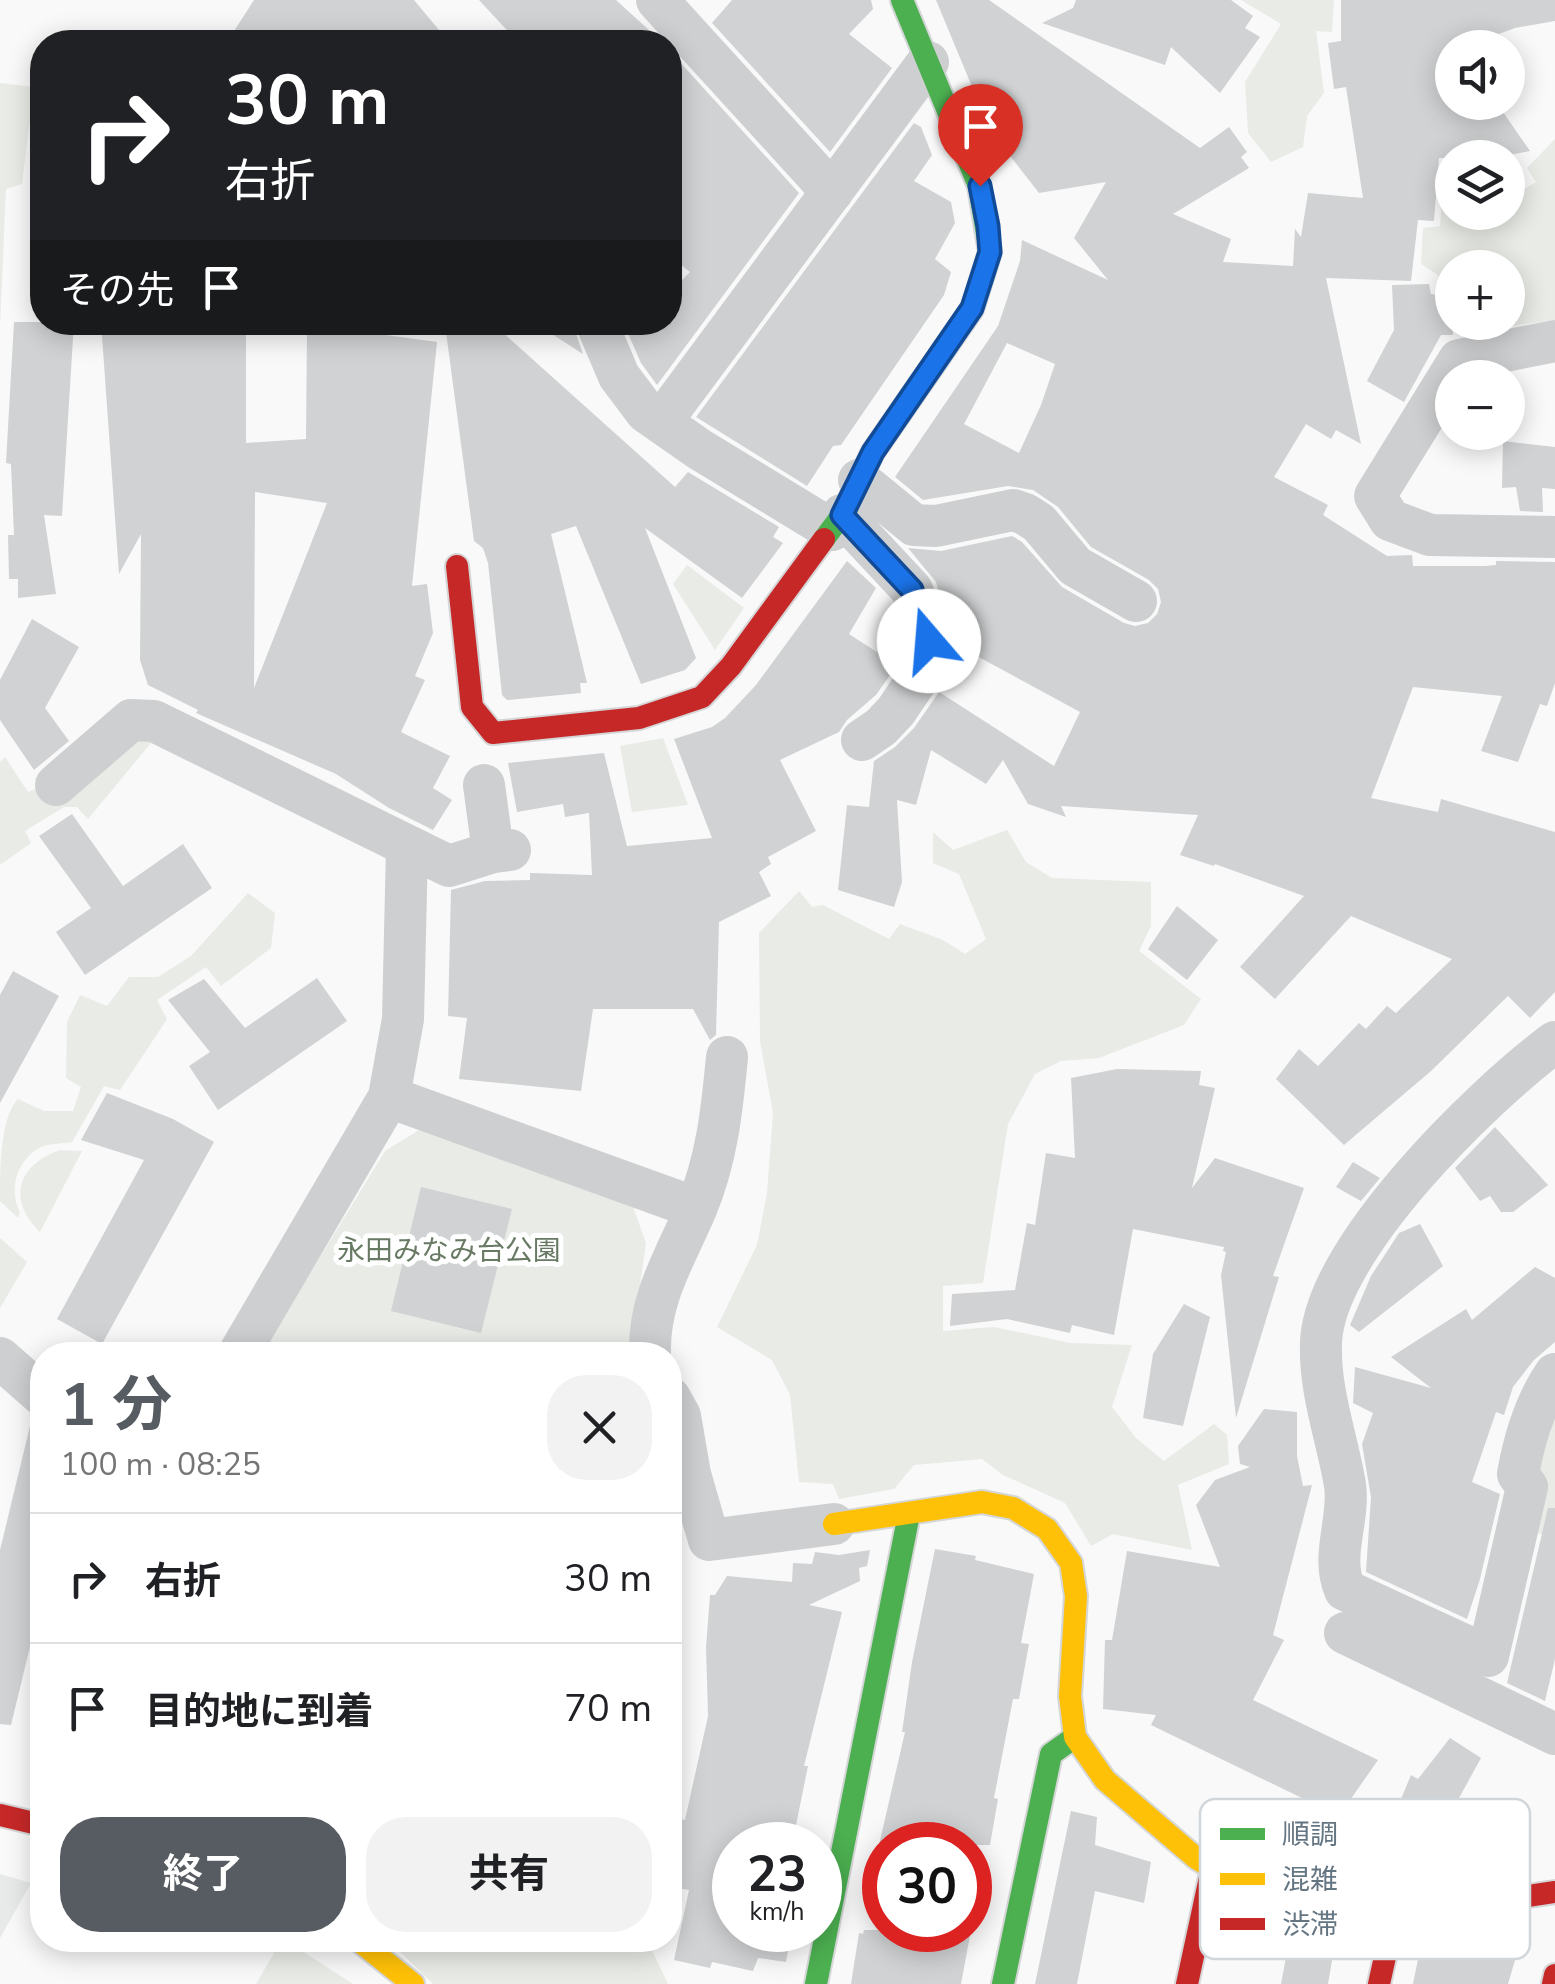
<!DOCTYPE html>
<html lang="ja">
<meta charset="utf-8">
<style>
body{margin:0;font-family:"Nunito Sans","Noto Sans JP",sans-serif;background:#f2f2f2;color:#202124;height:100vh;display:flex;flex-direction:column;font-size:38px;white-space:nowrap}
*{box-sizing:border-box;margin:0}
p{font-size:32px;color:#757577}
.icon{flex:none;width:55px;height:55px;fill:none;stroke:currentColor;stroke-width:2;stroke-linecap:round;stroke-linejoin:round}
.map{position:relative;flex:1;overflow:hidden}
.side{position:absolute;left:30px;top:1342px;width:652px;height:610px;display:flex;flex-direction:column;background:#fff;border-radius:40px;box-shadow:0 5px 25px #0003}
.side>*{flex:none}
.guide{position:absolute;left:30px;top:30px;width:652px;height:305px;border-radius:40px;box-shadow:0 5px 25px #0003;background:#202124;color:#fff;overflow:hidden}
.controls{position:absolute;left:1435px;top:30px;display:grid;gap:20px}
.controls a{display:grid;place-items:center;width:90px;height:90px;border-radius:50%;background:#fff;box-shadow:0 5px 25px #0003;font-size:50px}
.speed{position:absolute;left:712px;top:1822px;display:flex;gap:20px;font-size:50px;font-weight:700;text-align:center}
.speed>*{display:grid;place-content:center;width:130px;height:130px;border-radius:50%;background:#fff;box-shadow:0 5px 25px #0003;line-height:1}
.speed small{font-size:25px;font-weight:400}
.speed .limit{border:15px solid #d22;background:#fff;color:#111}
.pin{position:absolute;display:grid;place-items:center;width:85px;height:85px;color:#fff;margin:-102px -42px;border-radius:50% 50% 50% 0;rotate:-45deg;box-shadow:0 0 10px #0007}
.pin .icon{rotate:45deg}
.me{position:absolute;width:110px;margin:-55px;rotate:342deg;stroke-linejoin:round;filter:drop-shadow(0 0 8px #0008)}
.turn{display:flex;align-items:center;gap:35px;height:210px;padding:0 30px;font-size:45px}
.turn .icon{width:130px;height:130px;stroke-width:2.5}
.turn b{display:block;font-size:70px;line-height:85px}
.then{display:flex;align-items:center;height:95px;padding:0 30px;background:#0003;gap:20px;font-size:38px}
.round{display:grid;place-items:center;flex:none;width:105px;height:105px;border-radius:40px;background:#f2f2f2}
.overview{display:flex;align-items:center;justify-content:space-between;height:170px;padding:0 30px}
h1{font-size:60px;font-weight:700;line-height:75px;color:#565c61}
.primary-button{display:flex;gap:20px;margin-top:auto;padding:20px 30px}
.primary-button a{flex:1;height:115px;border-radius:40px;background:#565c61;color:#fff;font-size:40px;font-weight:700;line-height:115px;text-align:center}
.primary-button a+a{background:#f2f2f2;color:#202124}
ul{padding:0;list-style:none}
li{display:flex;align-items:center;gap:30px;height:130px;padding:0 30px;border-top:2px solid #e0e0e0}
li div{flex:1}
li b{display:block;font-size:38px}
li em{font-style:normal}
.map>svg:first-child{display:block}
</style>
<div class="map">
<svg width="1555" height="1984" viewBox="0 0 1555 1984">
<rect width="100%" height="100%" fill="#f9f9f9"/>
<polygon fill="#e8e9e9" points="0,1874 31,1883 0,1938"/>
<g fill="#e8ebe6">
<polygon points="1241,0 1334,0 1332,32 1316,31 1324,93 1307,116 1303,147 1271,162 1248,133 1245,82 1281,24"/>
<polygon points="0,83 34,87 22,184 6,189 0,326"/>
<polygon points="1555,139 1555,320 1464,333 1463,323 1508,322 1508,268 1452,268 1452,290 1438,287 1438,275 1421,264 1423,228 1440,226 1442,200 1452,196 1452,212 1508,212 1508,199 1536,182 1527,168"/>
<polygon points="687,565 744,608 715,650 673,584"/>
<polygon points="132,731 151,743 88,819 77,807 64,807 25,831 31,843 0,865 0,762 5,757 28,792 45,785"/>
<polygon points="663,738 688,805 632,812 620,746"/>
<polygon points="1007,830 1026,862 1052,878 1151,882 1151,926 1139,951 1201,999 1184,1025 1099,1058 1061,1061 1035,1074 1008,1124 983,1283 943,1286 943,1331 994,1327 1071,1343 1132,1345 1112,1407 1136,1438 1164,1461 1214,1424 1227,1435 1229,1464 1178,1485 1192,1550 1113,1534 1091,1546 1065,1503 1003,1475 982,1459 914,1465 894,1489 839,1499 833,1484 799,1482 790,1395 772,1360 717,1327 757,1245 767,1193 773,1113 760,1041 759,933 799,891 812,907 823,905 889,939 900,924 943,940 965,954 986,939 959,874 933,863 933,832 953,850"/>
<path d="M 248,893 L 275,913 L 271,948 L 221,986 L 206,967 L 157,1000 L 167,1019 L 120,1090 L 104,1086 L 72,1142 C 62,1144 47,1143 39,1148 C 15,1163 9,1189 20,1213 L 18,1218 L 0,1201 C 0,1170 0,1117 18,1099 L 44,1111 L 73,1111 L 81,1087 L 66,1078 L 67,1022 L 80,995 L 107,1006 L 129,977 L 158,977 L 191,956 Z"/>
<polygon points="419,1130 632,1204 646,1243 630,1355 260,1355 385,1151"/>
<path d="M 60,1150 L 82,1151 L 40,1232 C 6,1199 18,1165 60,1150 Z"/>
<polygon points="0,1238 27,1262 0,1308"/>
<polygon points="1555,1402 1555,1537 1537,1533 1530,1471"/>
<polygon points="254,1940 285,1940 353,1984 256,1984 274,1953"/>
<polygon points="388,1940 647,1940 668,1984 433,1984"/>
</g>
<g fill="#d0d2d3" fill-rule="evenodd">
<polygon points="254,0 414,0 449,42 227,42"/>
<polygon points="479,0 616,0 662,42 518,42"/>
<polygon points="732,0 871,0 873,9 849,34 892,68 830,152 712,23"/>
<path d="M 936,0 L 989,0 L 1200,148 L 1229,127 L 1247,152 L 1241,157 L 1249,168 L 1173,214 L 1231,239 L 1223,262 L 1293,266 L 1295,229 L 1301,237 L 1308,193 L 1363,198 L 1346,87 L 1334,89 L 1328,43 L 1341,41 L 1341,0 L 1555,0 L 1555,21 L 1515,28 L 1461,48 L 1452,48 L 1452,102 L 1496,102 L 1530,151 L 1494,158 L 1439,158 L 1434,221 L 1418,220 L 1411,281 L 1326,278 L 1361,444 L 1336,430 L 1331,439 L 1306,424 L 1274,477 L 1328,505 L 1323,515 L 1387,556 L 1412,555 L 1413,566 L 1485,566 L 1496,565 L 1496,561 L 1555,562 L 1555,683 L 1547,706 L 1540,704 L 1518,762 L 1481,751 L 1502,696 L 1413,687 L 1371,798 L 1438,812 L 1441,799 L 1555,832 L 1555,992 L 1530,1018 L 1508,996 L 1431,1071 L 1344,1145 L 1276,1079 L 1299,1049 L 1318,1066 L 1359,1023 L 1366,1029 L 1387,1006 L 1396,1013 L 1452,959 L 1351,916 L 1275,999 L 1240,967 L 1304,896 L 1215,864 L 1214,866 L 1180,855 L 1198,815 L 1061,806 L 1066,817 L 1028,804 L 1003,760 L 986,784 L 931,750 L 916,805 L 897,800 L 902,882 L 894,907 L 838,890 L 847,805 L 869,807 L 874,761 L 895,747 L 914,728 L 939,692 L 1054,766 L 1080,712 L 953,643 L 936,582 L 908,548 L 941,551 L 1012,536 L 1022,542 L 1062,587 L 1124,623 L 1135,626 L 1148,623 L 1157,614 L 1161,602 L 1158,589 L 1149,580 L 1091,547 L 1058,507 L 1033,490 L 1008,486 L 923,500 L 895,477 L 998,326 L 1020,261 L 1022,240 L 1108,280 L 1074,238 L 1106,182 L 1039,193 L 990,130 ZM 1007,343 L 1055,364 L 1041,405 L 1019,453 L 964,424 Z"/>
<polygon points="1076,0 1231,0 1253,16 1245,28 1260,37 1220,93 1171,47 1165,65 1042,23 1073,8"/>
<polygon points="678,60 799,193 657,385 641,363 623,322 670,322 670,292 690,272 670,256 670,68"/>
<polygon points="914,123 921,127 932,155 914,181 951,202 955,223 935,259 951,272 944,295 841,445 833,446 807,486 696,417"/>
<polygon points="1429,284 1431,294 1452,297 1453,335 1441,335 1404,402 1367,381 1394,330 1392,285"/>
<polygon points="14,322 74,322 62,516 44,515 56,594 18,598 18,579 9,579 8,535 14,535 11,464 6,463"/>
<path d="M 101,322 L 246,322 L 246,443 L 306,439 L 307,328 L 386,331 L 386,335 L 437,342 L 412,586 L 427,584 L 433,633 L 415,676 L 425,680 L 401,732 L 450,756 L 433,788 L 452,800 L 433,830 L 389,808 L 336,774 L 196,713 L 198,710 L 148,685 L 140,660 L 141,534 L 119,574 ZM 255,492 L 327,503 L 254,688 Z"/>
<polygon points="450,322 491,322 675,487 688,472 779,527 773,537 783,543 742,598 645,528 696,658 685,670 641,684 576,526 551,534 587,683 580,683 581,693 507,700 502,695 488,563 483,548 474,541 446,332 451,332"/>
<polygon points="533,322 572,322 583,354"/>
<polygon points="1503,441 1555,447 1555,489 1542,488 1543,512 1520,511 1516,487 1502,488"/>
<polygon points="847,561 876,588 849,634 897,665 876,695 847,720 839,732 780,760 816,831 768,857 771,864 759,872 771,896 719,922 716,1035 710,1040 693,1009 593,1009 581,1091 459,1079 467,1018 448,1016 451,890 485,881 530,880 530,873 592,875 589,813 565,817 563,804 517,812 508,763 604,753 627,846 712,838 674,739 712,727 725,718 756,685"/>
<polygon points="32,619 79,647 45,708 69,741 34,770 0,720 0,680"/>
<polygon points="72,814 123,886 183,844 212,888 85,975 56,932 91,908 39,836"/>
<polygon points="1177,906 1218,940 1187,980 1148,949"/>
<polygon points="13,971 59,996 0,1103 0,995"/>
<polygon points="317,978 347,1021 218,1110 189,1066 210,1052 168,1000 204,979 245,1028"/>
<polygon points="1117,1069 1201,1071 1199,1085 1215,1088 1192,1188 1215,1158 1304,1188 1273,1276 1279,1277 1236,1418 1221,1275 1226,1252 1223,1251 1224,1247 1133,1229 1114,1335 1072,1325 1070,1333 1007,1319 950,1326 952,1294 1015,1290 1027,1223 1035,1225 1046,1153 1075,1158 1071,1078"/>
<polygon points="107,1093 173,1119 214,1142 102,1344 57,1319 144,1160 81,1140"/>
<polygon points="1495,1127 1548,1185 1513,1212 1501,1212 1490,1196 1480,1201 1455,1168"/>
<polygon points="1353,1162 1380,1178 1361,1201 1336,1187"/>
<polygon points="421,1187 512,1209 481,1333 391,1311"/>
<polygon points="1420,1224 1443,1266 1359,1332 1350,1325 1371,1276 1399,1233"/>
<polygon points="1535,1267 1555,1278 1555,1342 1534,1360 1513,1387 1504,1415 1496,1412 1472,1482 1500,1494 1480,1579 1467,1619 1366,1572 1371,1497 1362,1444 1373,1413 1353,1403 1355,1367 1431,1388 1391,1357 1466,1309 1472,1320"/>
<polygon points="1184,1304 1210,1317 1183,1426 1143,1418 1153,1354"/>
<polygon points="1264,1409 1297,1412 1297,1456 1303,1486 1312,1485 1273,1635 1284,1640 1253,1700 1378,1760 1339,1816 1151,1725 1156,1715 1103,1709 1105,1640 1112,1640 1127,1551 1220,1567 1196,1505 1215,1480 1250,1467 1240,1464 1238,1446"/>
<polygon points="31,1422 42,1423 42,1597 11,1725 0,1724 0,1550"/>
<polygon points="1548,1508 1555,1508 1555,1659 1545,1701 1507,1683"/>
<polygon points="935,1549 976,1556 975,1560 1034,1574 1021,1643 1029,1644 1019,1699 1013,1699 994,1798 998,1799 990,1845 879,1845 905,1732 902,1732 912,1662"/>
<polygon points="870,1550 867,1566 859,1568 860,1581 809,1605 842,1612 804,1766 808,1766 792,1845 735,1845 735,1930 792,1930 786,1962 758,1958 753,1971 712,1962 710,1968 674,1960 689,1890 670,1887 670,1873 680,1819 685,1820 708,1716 706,1647 710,1595 715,1595 727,1576 792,1582 793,1563 812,1564 815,1552 839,1555"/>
<polygon points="1450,1738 1481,1758 1459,1798 1492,1814 1505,1824 1491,1853 1431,1859 1384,1840 1411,1775 1418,1779"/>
<polygon points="1071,1811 1097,1817 1095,1845 1151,1862 1144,1903 1095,1891 1077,1984 1035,1984"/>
<polygon points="864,1930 971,1930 961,1984 851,1984 859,1933 863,1934"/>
<polygon points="1291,1930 1336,1937 1328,1984 1281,1984"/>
<polygon points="1486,1934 1520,1943 1508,1984 1413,1984 1421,1944 1438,1941 1479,1949 1481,1935"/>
</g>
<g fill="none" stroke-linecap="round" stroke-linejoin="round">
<defs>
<g id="fast">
<polyline points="824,539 842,515 873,452 972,309 990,252 979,186 902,0"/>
<polyline points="816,1984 909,1514"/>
<polyline points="1003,1984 1051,1754 1075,1737"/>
</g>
<g id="slow">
<polyline points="834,1524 982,1502 1013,1508 1047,1529 1071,1563 1076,1596 1070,1696 1075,1737 1105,1780 1196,1858 1212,1868"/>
<polyline points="358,1940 413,1984"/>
</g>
<g id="jam">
<polyline points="457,566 472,707 493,733 639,718 702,697 731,666 824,539"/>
<polyline points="0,1815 42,1825"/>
<polyline points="1212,1868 1252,1891 1394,1916 1555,1892"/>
<polyline points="1187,1984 1212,1868"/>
<polyline points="1379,1984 1394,1916"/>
<polyline points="1553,1984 1555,1975"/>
</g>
</defs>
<use href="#fast" stroke="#d5d6d7" stroke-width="26"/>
<use href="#slow" stroke="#d5d6d7" stroke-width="26"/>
<use href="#jam" stroke="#d5d6d7" stroke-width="26"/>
<g stroke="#cecfd0" stroke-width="42">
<polyline points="657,0 832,192"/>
<polyline points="596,322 619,376 646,412 699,449 832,530"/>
<polyline points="1555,341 1459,360 1375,496 1390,520 1430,535 1555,537"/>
<polyline points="661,422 928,62"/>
<polyline points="859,480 914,525 936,526 1013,510 1025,514 1039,523 1075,566 1136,601"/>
<polyline points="842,515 912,590 929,641 921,674 896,711 881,727 862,740"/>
<polyline points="56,785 131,720 154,721 449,866 493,852 510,850"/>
<polyline points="484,785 493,852"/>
<path d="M 1555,1042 C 1482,1096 1325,1249 1321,1342 C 1319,1391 1337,1437 1345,1485 C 1350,1521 1330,1555 1345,1590 L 1488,1656 L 1527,1487 L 1518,1474 C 1524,1440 1535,1403 1555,1374"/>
<polyline points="389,1097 696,1208"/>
<polyline points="238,1355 389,1097 403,1019 407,848"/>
<path d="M 650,1355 C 648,1299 675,1258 696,1209 C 717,1159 722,1110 727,1057"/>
<polyline points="0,1358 42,1395"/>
<polyline points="670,1398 680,1416 690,1474 709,1540 834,1524"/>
<polyline points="1345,1633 1555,1734"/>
</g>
<use href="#fast" stroke="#4caf50" stroke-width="22"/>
<use href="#slow" stroke="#ffc107" stroke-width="22"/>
<use href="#jam" stroke="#c62828" stroke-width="22"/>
</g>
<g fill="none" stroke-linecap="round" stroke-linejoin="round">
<defs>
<polyline id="route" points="929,641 912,590 842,515 873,452 972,308 990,252 988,226 980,186"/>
</defs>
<use href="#route" stroke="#114b97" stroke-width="25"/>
<use href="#route" stroke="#1a73e8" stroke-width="18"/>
</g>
<g text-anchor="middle" stroke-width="10" stroke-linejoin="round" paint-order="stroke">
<g font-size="28" fill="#687a64" stroke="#fff">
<text x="449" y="1260">永田みなみ台公園</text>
</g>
</g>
<rect x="1200" y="1799" width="330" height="160" rx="15" fill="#fff" stroke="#d1d6da" stroke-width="2.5"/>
<rect x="1220" y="1828" width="45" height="12" fill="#4caf50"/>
<rect x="1220" y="1873" width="45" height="12" fill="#ffc107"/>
<rect x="1220" y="1918" width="45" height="12" fill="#c62828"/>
<g font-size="28" fill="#657683">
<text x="1282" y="1844">順調</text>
<text x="1282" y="1889">混雑</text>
<text x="1282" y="1934">渋滞</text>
</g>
</svg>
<div class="controls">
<a><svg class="icon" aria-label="sound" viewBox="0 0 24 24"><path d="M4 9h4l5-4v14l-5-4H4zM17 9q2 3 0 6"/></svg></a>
<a><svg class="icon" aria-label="layers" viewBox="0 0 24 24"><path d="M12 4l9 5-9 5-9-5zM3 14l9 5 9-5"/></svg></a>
<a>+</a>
<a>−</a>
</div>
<div class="speed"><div>23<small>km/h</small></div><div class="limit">30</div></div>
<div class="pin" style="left:980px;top:186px;background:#d93025"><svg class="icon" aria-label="arrive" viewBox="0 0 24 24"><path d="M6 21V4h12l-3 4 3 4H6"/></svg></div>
<svg class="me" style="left:929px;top:641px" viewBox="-20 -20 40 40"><circle r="19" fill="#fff"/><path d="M0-13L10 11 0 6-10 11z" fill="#1a73e8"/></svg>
<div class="guide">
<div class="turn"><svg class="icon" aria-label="right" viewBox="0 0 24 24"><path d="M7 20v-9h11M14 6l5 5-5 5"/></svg><div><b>30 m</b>右折</div></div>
<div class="then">その先<svg class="icon" aria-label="arrive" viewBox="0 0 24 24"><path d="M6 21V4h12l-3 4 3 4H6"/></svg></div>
</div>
<section class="side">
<div class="overview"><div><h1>1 分</h1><p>100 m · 08:25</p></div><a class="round"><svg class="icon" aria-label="close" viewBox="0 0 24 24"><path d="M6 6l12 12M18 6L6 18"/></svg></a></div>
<ul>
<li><svg class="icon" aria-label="right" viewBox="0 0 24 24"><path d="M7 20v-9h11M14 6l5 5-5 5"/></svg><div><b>右折</b></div><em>30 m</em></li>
<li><svg class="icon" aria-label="arrive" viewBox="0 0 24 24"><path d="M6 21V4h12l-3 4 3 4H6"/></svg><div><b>目的地に到着</b></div><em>70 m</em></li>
</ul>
<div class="primary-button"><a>終了</a><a>共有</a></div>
</section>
</div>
